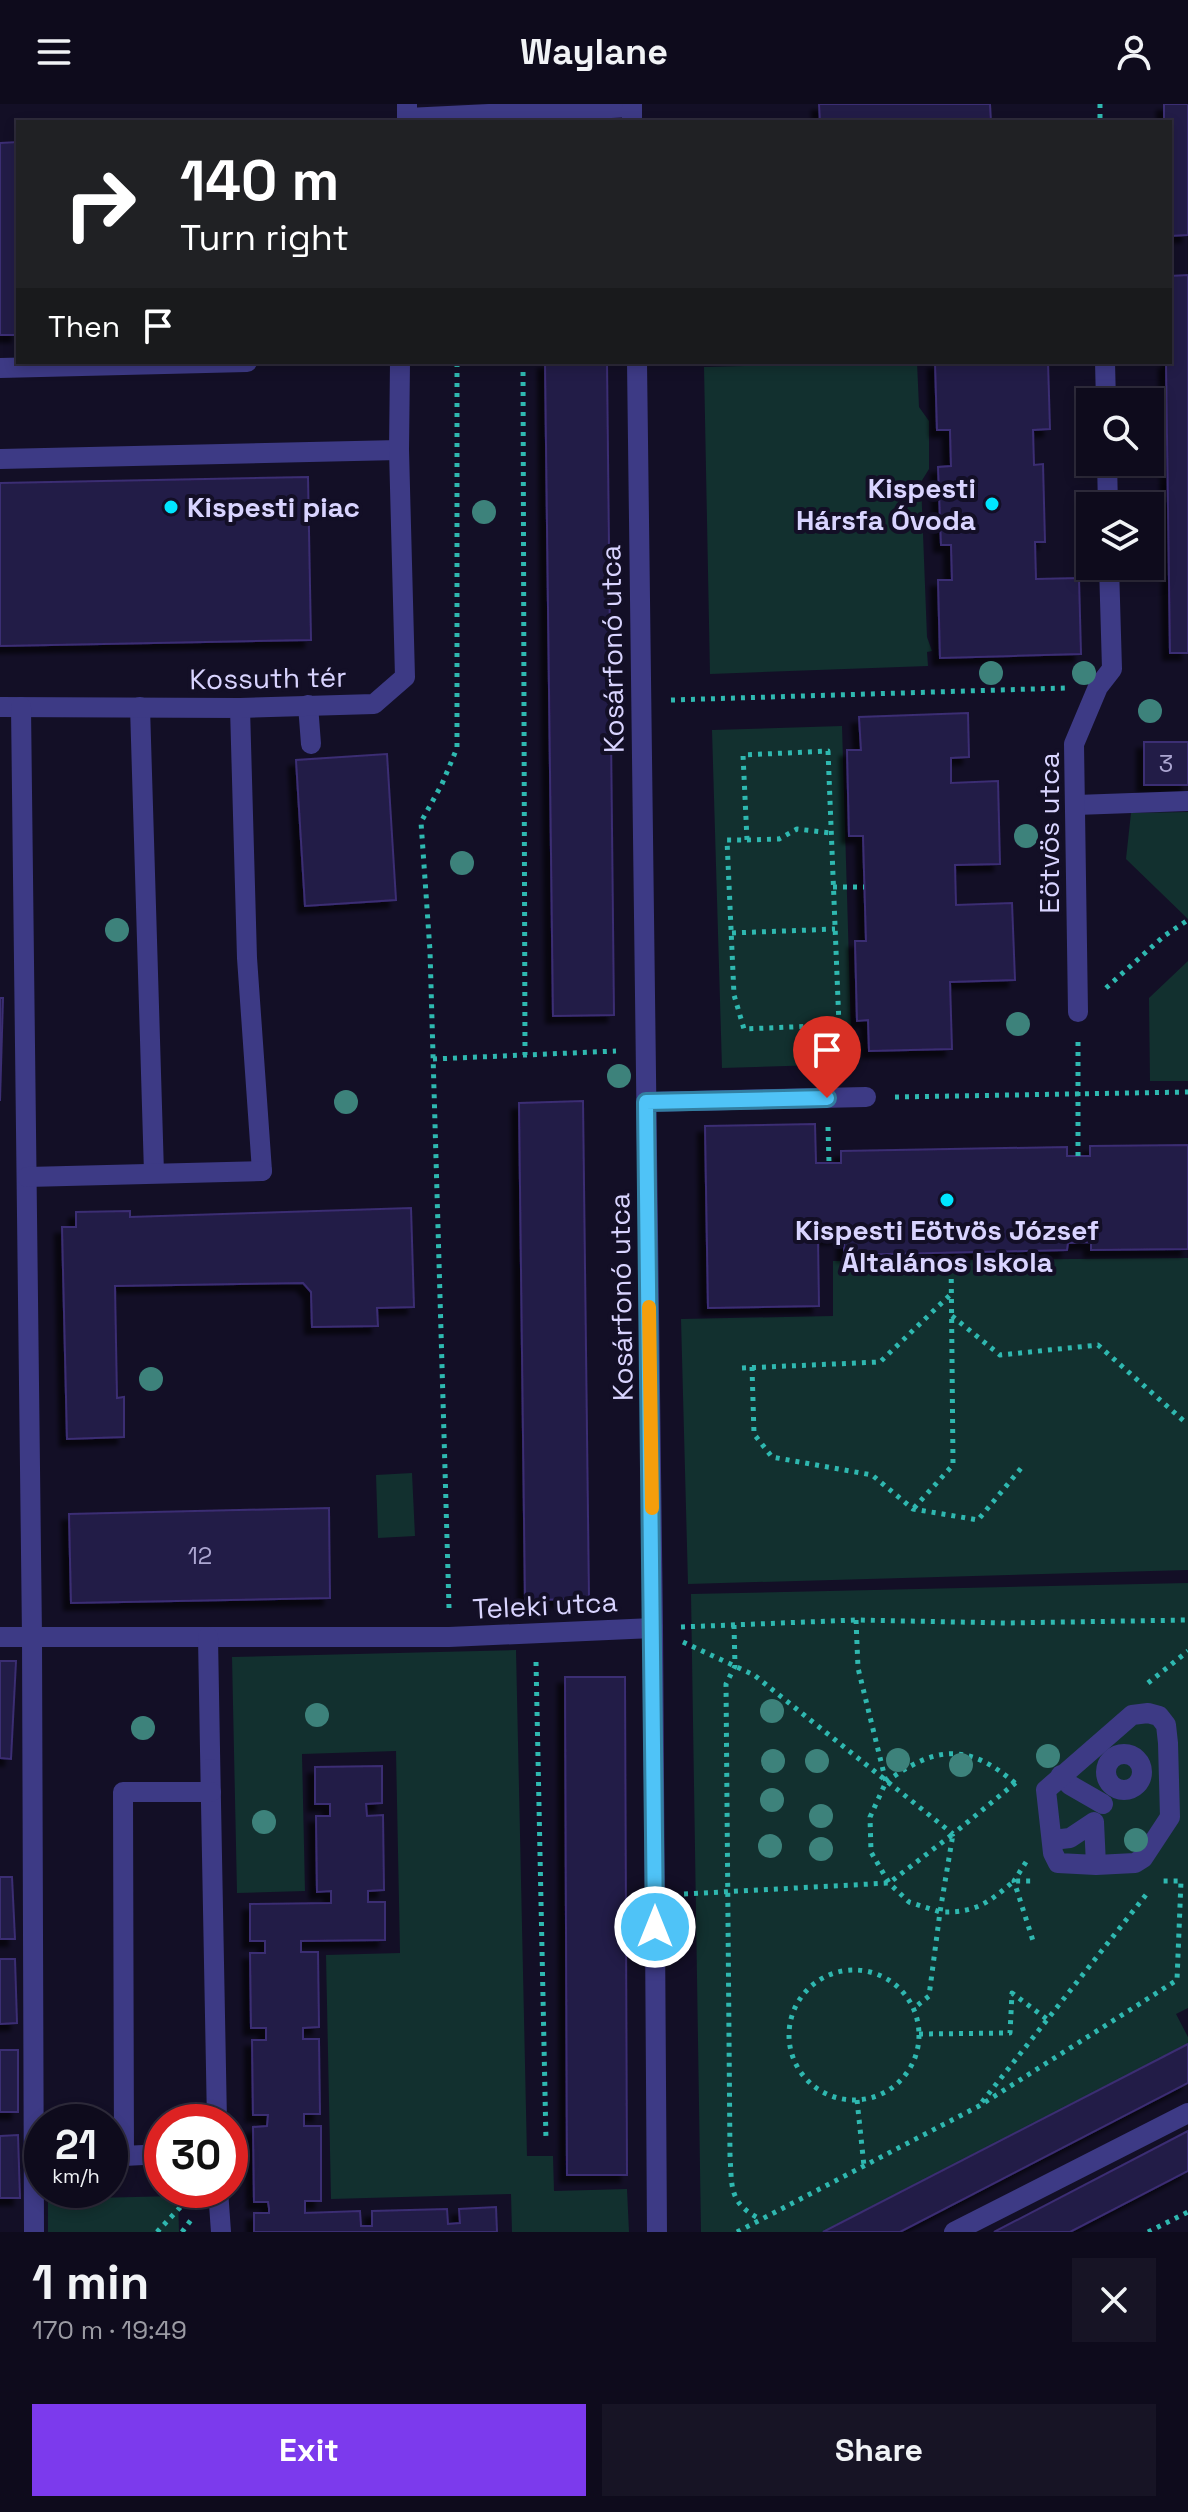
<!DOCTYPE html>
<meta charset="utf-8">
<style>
body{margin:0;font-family:"Space Grotesk",sans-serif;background:#171425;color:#f1f3f6;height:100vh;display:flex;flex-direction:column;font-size:30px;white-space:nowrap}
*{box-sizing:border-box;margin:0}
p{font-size:26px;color:#9b9ba3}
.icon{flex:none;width:44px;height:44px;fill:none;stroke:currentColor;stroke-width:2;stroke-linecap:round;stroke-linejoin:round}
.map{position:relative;height:2128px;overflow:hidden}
.drawer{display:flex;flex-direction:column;background:#0e0b1c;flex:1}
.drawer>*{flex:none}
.banner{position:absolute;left:16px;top:16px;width:1156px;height:244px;border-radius:0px;box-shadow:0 4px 12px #0003,0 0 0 2px #2e2b3b;background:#202124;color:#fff;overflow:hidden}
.buttons{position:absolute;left:1076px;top:284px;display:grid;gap:16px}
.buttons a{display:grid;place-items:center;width:88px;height:88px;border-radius:0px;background:#0e0b1c;box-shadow:0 4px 12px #0003,0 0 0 2px #2e2b3b;font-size:40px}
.speed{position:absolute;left:24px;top:2000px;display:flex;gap:16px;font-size:40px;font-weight:700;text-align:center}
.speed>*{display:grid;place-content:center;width:104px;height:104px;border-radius:50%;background:#0e0b1c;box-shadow:0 4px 12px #0003,0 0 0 2px #2e2b3b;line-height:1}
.speed small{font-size:20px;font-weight:400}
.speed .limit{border:12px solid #d22;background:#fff;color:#111}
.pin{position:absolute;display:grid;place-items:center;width:68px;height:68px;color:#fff;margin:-82px -34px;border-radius:50% 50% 50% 0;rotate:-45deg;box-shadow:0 0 8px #0007}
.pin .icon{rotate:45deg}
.me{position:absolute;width:88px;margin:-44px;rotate:0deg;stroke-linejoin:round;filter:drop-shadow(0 0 6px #0008)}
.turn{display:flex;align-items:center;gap:28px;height:168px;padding:0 32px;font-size:36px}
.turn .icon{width:104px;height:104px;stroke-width:2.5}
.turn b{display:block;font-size:56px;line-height:68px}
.then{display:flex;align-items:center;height:76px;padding:0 32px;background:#0003;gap:16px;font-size:30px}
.round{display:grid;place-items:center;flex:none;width:84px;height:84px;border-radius:0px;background:#171425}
.head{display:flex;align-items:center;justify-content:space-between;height:136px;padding:0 32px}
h1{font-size:48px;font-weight:800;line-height:60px}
.action{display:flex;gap:16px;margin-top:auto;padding:16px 32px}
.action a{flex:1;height:92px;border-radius:0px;background:#7c3aed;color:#fff;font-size:32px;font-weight:800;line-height:92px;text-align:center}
.action a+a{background:#171425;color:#f1f3f6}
header{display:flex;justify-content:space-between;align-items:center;height:104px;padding:0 32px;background:#0e0b1c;font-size:36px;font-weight:800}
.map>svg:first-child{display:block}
</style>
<header><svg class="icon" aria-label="menu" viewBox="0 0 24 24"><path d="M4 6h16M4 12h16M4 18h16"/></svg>Waylane<svg class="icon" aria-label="person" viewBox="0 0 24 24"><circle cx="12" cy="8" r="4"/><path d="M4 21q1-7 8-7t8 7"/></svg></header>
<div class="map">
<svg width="1188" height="2128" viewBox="0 0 1188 2128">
<defs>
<filter id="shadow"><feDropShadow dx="-7" dy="7" stdDeviation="2" flood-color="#0009"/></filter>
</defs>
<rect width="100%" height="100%" fill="#130f26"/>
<g fill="#12302f">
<polygon points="917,258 919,303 929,317 929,365 921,378 927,533 932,547 927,548 928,562 710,570 704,263"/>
<polygon points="842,622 852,960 722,964 712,626"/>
<polygon points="1188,708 1188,815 1126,755 1131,709"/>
<polygon points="1188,857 1188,977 1150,977 1149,894"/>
<polygon points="1188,1154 1188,1466 688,1480 681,1215 833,1212 833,1157"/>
<polygon points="412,1369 415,1432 378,1434 376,1371"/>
<polygon points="1188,1479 1188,1904 1176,1910 1188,1933 1188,1965 873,2128 701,2128 691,1490"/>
<polygon points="516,1546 527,2052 553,2052 554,2087 627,2085 629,2128 512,2128 511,2090 331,2095 326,1851 400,1849 396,1647 302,1650 305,1787 237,1789 232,1553"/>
<polygon points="178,2092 179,2128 48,2128 48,2095"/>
</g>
<g fill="#241b47" stroke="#3b2d73" stroke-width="2" filter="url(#shadow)">
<polygon points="819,0 990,0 991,18 820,18"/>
<polygon points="1164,0 1188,0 1188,131 1170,132 1170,18 1164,18"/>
<polygon points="18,38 18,231 0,231 0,39"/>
<polygon points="1188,171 1188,549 1170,549 1166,258 1170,258 1170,172"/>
<polygon points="545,258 607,258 614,911 553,912"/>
<polygon points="935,258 1048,258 1050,325 1033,326 1034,361 1043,360 1045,438 1035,438 1036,475 1079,474 1081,550 940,554 938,476 952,476 951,441 941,441 938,363 951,362 950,326 937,326"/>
<polygon points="308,373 311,536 0,542 0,379"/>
<polygon points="968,609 969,653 951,654 951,679 998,677 1000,760 955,761 956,801 1012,799 1015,876 950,878 952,945 869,947 868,916 857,917 855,837 866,837 863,732 849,732 847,646 861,646 859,613"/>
<rect x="1144" y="638" width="44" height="43"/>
<polygon points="387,650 396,796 305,802 296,656"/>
<polygon points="0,894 3,894 0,997"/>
<polygon points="583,997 589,1495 525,1496 519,999"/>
<polygon points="815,1020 816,1059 841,1059 841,1047 1067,1043 1067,1052 1090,1052 1090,1042 1188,1041 1188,1145 1091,1146 1091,1138 1068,1139 1067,1146 844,1151 844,1133 818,1134 819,1202 708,1204 705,1022"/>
<polygon points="411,1104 414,1203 377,1204 378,1222 312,1223 311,1188 303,1179 115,1182 117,1294 124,1293 124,1333 67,1335 62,1123 76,1123 76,1108 130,1107 130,1113"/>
<polygon points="329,1404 330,1494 71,1499 69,1410"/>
<polygon points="0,1557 16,1557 11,1655 0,1654"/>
<polygon points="565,1573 625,1573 627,2071 567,2071"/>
<polygon points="382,1662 382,1699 366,1700 367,1712 383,1711 384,1786 368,1787 368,1798 385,1798 385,1836 301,1837 301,1848 318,1848 319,1923 303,1924 303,1935 319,1935 320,2010 304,2010 304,2022 321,2022 321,2097 305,2097 305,2109 360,2107 361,2122 372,2122 372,2107 447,2105 448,2120 460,2119 459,2105 496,2103 497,2128 254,2128 254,2109 269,2109 269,2104 268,2098 254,2098 253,2023 267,2022 268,2011 253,2011 252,1936 266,1936 266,1924 251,1924 250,1849 265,1849 265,1837 250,1837 250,1800 331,1799 331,1787 317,1788 316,1712 330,1712 330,1700 315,1700 315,1663"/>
<polygon points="0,1773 12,1773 15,1835 0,1835"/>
<polygon points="0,1855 15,1855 17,1919 0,1920"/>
<polygon points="1188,1940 1188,1979 900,2128 823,2128"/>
<rect x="0" y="1946" width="18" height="62"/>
<polygon points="1188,2027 1188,2067 1070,2128 994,2128"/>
<polygon points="18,2031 20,2094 0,2094 0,2032"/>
</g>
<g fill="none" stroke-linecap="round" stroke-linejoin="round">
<g stroke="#2fb8b0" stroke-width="5" stroke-dasharray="4 6" stroke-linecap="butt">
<polyline points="1100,0 1100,18"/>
<polyline points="523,258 525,951"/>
<polyline points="671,596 1065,584"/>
<polygon points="828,647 839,921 744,925 734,891 727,736 747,736 743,651"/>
<polyline points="747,736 779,735 797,725 831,729"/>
<polyline points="833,783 864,783"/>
<polyline points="732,829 835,825"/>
<polyline points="1106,884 1164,832 1188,816"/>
<polyline points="433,955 616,947"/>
<polyline points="895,993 1188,988"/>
<polyline points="828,1023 829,1059"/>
<polyline points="1078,1052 1078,934"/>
<polyline points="952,1212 1000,1251 1098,1241 1185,1318"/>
<polyline points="752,1263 754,1330 772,1353 872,1371 913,1405 978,1416 1022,1363"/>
<polyline points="742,1264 880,1258 951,1190"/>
<polyline points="914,1404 953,1361 951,1149"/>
<polyline points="449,1504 430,847 421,718 442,680 457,644 457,258"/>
<polyline points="856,1516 858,1564 886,1678 870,1713 871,1748 889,1779 909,1798 940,1808 929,1892 914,1904"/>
<path d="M 734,1521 L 735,1562 L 726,1580 L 730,2052 C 732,2084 729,2099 760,2115"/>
<polyline points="681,1523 856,1516 1007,1519 1188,1516"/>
<polyline points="683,1538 754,1571 953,1730 1019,1676"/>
<polyline points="536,1558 546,2037"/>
<polyline points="1148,1579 1188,1547"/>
<path d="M 886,1678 C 935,1642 968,1638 1016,1680"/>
<polyline points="1026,1758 1014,1777 1034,1840"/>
<path d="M 684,1790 L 889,1779 L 953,1730 L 940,1808 C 976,1809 988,1799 1014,1777 L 1035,1777"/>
<circle cx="854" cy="1931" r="65"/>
<polyline points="919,1930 1010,1929 1012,1889 1048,1916"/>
<polyline points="857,1996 864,2062"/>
<polyline points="982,1998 1149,1787"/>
<polyline points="157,2128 188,2095"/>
<polyline points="182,2128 191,2116"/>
<polyline points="737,2128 979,2002 1177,1876 1181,1777 1161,1777"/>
<polyline points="1148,2128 1188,2108"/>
</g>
<g stroke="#3d3a85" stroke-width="20">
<polyline points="407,14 632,3 632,0"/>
<polyline points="0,264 247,258"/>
<polyline points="0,355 399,346"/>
<polyline points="308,601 311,640"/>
<polyline points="140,603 154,1069"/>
<polyline points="240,604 247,854 262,1067"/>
<polyline points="1076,701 1188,697"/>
<polyline points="646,998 866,993"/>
<polyline points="210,1646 217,2018"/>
<polyline points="162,2050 124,2052 123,1688 211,1688"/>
</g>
<g stroke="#3d3a85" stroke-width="20">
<polyline points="632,3 632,18"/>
<polyline points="407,18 407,0"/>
<polyline points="637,258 653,1524 657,2128"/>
<polyline points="1105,258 1106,298"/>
<polyline points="1107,358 1108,402"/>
<polyline points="0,603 240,604 374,600 405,573 399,346 400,258"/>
<polyline points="21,603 32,1533 34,2128"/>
<polyline points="1078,908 1074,640 1098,583 1112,565 1109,462"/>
<polyline points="27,1073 262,1067"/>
<polyline points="0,1533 449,1533 653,1524"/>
<polyline points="208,1533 210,1646"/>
<circle cx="1124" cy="1668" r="18"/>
<polyline points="1061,1671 1070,1681 1103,1700"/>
<polyline points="1052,1736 1070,1734 1094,1718 1096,1761 1058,1759 1053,1749 1046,1686 1132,1611 1148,1609 1159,1612 1166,1621 1168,1639 1170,1713 1143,1754 1135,1759 1096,1761"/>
<polyline points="218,2086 221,2128"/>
<polyline points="954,2128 1188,2009"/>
</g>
</g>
<g fill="#3d827b">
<circle cx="484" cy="408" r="12"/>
<circle cx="991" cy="569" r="12"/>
<circle cx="1084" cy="569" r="12"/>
<circle cx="1150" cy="607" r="12"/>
<circle cx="1026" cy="732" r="12"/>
<circle cx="462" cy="759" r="12"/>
<circle cx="117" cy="826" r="12"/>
<circle cx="1018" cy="920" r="12"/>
<circle cx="619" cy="972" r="12"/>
<circle cx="346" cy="998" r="12"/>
<circle cx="151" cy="1275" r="12"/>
<circle cx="772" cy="1607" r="12"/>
<circle cx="317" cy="1611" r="12"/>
<circle cx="143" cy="1624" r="12"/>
<circle cx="1048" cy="1652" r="12"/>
<circle cx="898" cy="1656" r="12"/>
<circle cx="773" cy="1657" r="12"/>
<circle cx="817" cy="1657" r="12"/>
<circle cx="961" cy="1661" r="12"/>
<circle cx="772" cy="1696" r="12"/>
<circle cx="821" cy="1712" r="12"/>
<circle cx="264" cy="1718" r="12"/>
<circle cx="1136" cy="1736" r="12"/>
<circle cx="770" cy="1742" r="12"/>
<circle cx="821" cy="1745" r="12"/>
</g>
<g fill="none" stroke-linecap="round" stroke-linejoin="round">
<defs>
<polyline id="route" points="655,1823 646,998 827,994"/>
</defs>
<use href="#route" stroke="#337fa1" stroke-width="20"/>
<use href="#route" stroke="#4fc3f7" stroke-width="14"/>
<polyline stroke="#f59e0b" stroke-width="14" points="649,1203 652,1404"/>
</g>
<g fill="#00e5ff" stroke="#130f26" stroke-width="3">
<circle cx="992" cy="400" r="8"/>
<circle cx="171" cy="403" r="8"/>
<circle cx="947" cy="1096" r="8"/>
</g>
<g text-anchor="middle" stroke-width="8" stroke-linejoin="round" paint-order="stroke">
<g font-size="24" fill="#aca6d1">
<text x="1166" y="668">3</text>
<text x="200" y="1460">12</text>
</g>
<g font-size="28" font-weight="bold" fill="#d9d4ff" stroke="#130f26" text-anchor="end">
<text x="976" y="394">Kispesti<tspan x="976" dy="32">Hársfa Óvoda</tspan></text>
<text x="187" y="413" text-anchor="start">Kispesti piac</text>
<text x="947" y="1136" text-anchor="middle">Kispesti Eötvös József<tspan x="947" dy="32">Általános Iskola</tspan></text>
</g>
<g font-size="28" fill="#d9d4ff" stroke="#130f26">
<text transform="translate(612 545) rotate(-91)" y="10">Kosárfonó utca</text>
<text transform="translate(268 574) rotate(-1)" y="10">Kossuth tér</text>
<text transform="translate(1049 729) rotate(-90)" y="10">Eötvös utca</text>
<text transform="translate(621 1193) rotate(-91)" y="10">Kosárfonó utca</text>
<text transform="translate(545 1501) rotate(-3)" y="10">Teleki utca</text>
</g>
</g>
</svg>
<div class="buttons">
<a><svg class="icon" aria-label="search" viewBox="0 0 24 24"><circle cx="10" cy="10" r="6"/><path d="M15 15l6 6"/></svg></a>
<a><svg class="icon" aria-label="layers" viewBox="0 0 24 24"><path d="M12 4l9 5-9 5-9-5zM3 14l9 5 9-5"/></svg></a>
</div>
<div class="speed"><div>21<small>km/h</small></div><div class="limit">30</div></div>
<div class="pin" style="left:827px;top:994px;background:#d93025"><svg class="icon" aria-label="arrive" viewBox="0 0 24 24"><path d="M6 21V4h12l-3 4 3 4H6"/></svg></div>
<svg class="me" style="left:655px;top:1823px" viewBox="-20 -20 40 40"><circle r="17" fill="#4fc3f7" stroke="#fff" stroke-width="3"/><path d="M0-11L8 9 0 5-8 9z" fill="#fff"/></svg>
<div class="banner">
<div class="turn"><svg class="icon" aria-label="right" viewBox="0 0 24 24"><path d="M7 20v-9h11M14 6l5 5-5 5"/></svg><div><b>140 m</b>Turn right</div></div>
<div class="then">Then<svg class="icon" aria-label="arrive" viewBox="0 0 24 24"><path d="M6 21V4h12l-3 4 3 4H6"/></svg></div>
</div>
</div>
<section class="drawer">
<div class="head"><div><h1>1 min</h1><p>170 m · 19:49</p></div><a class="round"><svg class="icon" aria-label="close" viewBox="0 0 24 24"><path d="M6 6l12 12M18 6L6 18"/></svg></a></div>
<div class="action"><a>Exit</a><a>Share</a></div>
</section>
